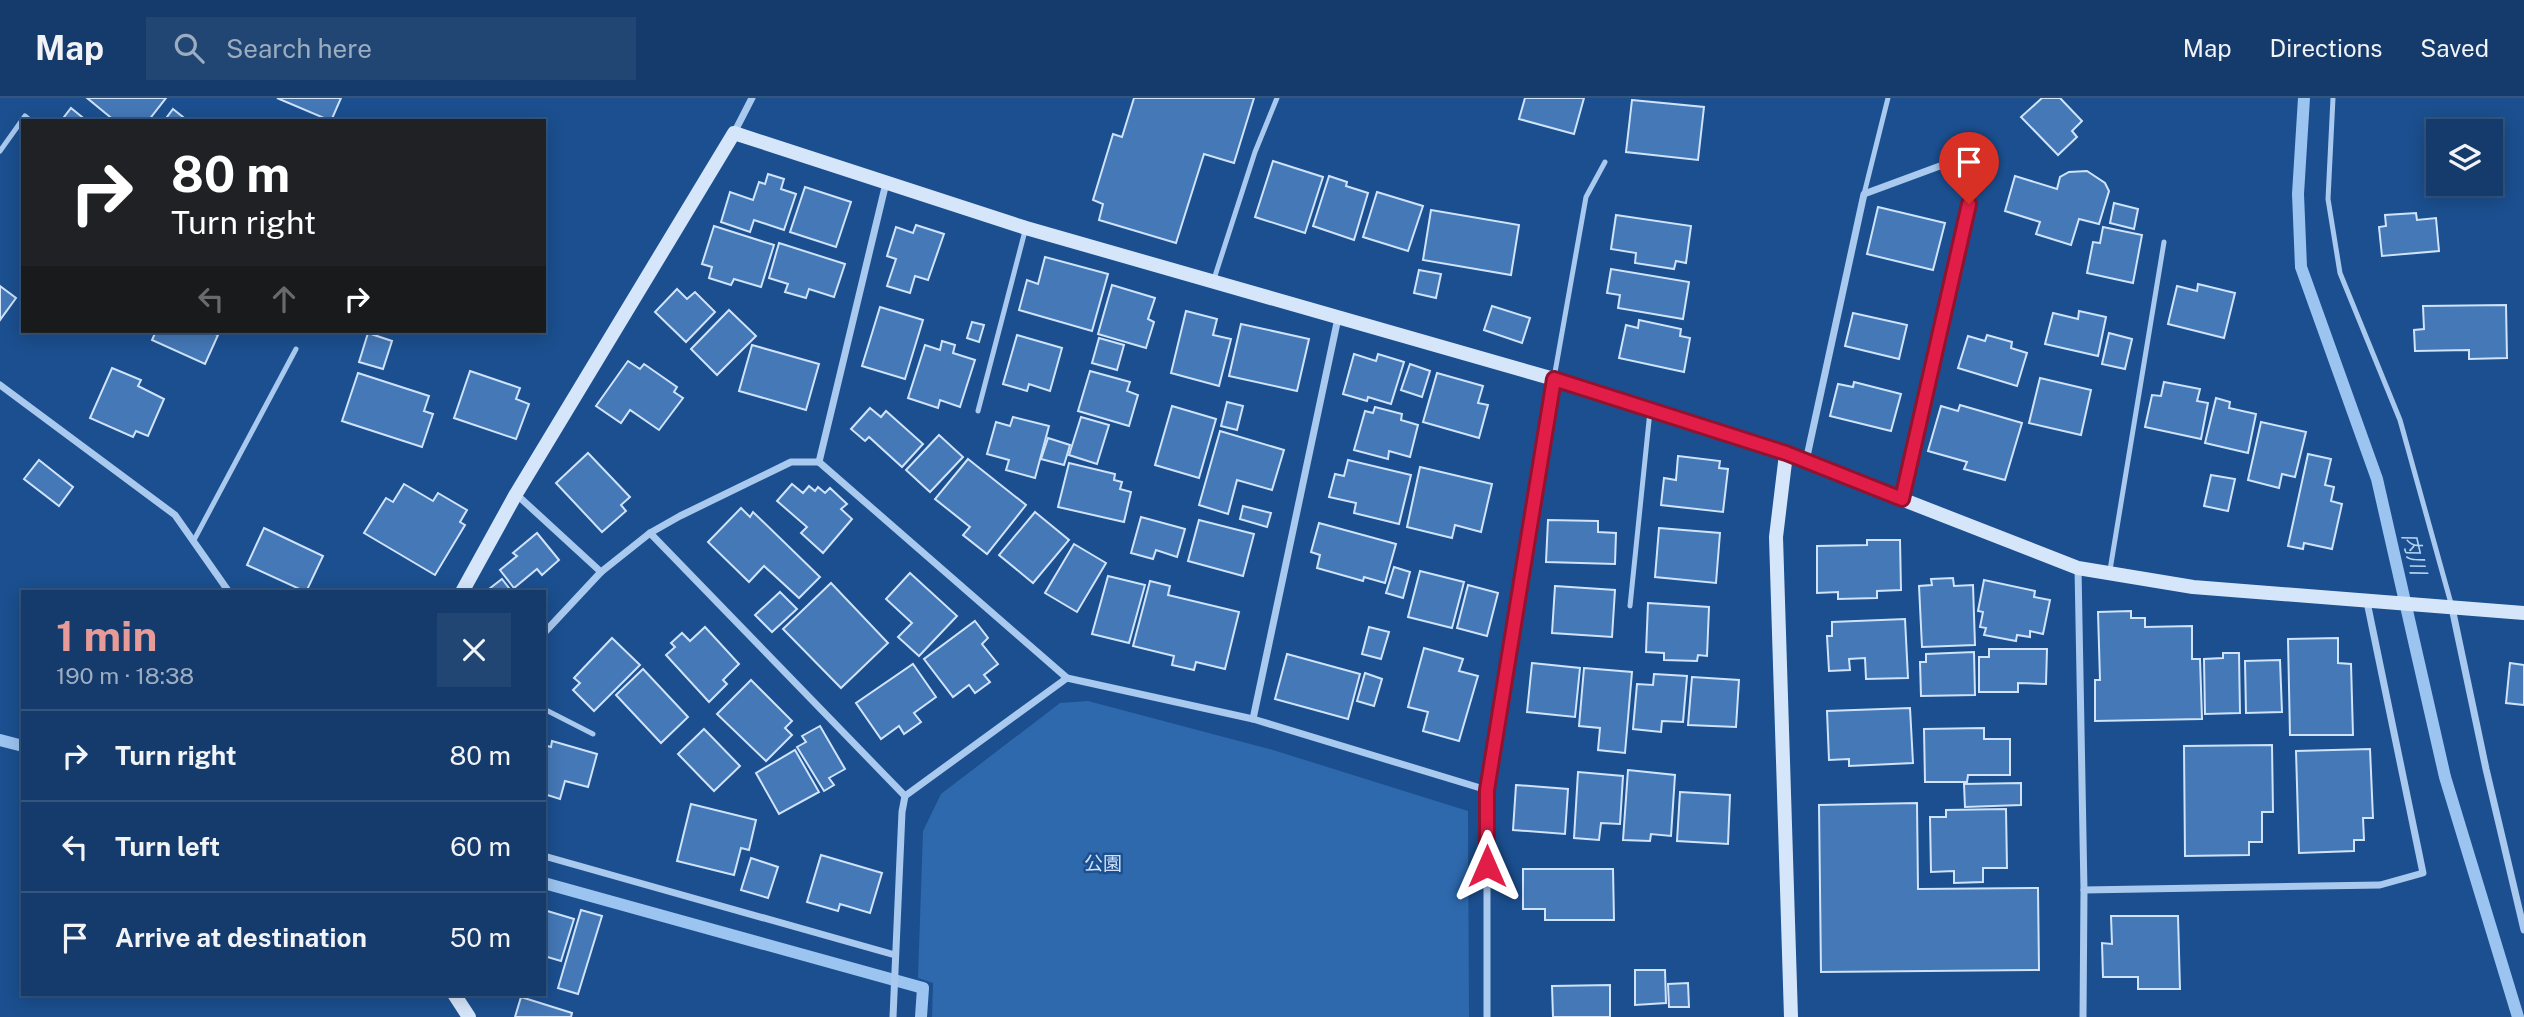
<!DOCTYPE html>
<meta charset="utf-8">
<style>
body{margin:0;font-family:"Public Sans","Noto Sans JP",sans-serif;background:#214673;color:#f1f3f6;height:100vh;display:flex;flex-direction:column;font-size:26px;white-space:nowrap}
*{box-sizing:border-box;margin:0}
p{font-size:23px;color:#9dadc1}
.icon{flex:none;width:38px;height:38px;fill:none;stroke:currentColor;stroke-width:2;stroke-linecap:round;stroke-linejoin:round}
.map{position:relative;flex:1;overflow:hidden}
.drawer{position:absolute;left:21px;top:492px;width:525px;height:406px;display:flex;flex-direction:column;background:#143b6b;border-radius:0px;box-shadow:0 4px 18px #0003,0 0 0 2px #33557e}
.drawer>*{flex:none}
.guide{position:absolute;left:21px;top:21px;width:525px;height:214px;border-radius:0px;box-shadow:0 4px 18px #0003,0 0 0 2px #33557e;background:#202124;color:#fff;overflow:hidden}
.tools{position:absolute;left:2426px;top:21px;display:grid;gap:14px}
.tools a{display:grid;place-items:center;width:77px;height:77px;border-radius:0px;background:#143b6b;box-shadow:0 4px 18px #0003,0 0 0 2px #33557e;font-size:35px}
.pin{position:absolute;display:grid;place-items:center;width:60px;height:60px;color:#fff;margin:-72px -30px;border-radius:50% 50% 50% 0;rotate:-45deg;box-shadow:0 0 7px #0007}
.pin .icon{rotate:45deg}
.me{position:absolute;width:77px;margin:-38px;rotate:0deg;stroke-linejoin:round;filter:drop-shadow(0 0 5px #0008)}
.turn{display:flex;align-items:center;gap:24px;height:147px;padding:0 35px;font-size:32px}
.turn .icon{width:91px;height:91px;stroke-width:2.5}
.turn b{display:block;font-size:49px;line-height:60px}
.lanes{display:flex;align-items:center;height:66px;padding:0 35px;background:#0003;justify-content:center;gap:35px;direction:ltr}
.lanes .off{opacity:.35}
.round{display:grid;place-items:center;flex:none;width:74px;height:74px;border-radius:0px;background:#214673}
.head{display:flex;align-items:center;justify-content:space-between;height:119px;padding:0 35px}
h1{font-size:42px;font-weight:700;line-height:52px;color:#e69b98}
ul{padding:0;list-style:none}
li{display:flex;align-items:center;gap:21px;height:91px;padding:0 35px;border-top:2px solid #33557e}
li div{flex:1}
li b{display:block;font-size:26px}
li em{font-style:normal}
header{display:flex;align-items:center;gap:42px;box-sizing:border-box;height:98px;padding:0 35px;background:#143b6b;border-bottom:2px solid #33557e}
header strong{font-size:33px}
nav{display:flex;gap:38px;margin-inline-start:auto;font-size:24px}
.search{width:490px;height:63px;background:#214673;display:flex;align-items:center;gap:18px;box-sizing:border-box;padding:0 24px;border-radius:0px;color:#9dadc1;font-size:26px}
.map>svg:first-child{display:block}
</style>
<header>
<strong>Map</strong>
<div class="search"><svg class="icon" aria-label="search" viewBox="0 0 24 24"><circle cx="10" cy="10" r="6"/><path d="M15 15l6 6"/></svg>Search here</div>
<nav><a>Map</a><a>Directions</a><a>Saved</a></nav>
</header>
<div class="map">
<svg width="2524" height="919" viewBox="0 0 2524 919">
<rect width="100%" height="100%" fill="#1b4f8f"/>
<polygon fill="#2e69ad" points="1088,603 1273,652 1468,713 1469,919 932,919 933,885 918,880 923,733 941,696 1060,605"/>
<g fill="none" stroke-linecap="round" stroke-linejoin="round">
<g stroke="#9cc4f0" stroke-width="12">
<polyline points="2304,0 2298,96 2301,169 2377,381 2445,679 2518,919"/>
<polyline points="0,642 23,648"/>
<polyline points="544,785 923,890 921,919"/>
</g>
</g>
<g fill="#4478b7" stroke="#cfe3fa" stroke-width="2">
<polygon points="87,0 166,0 148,23 115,23"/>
<polygon points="277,0 341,0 331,23"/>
<polygon points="1134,0 1254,0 1234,65 1204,56 1176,145 1099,122 1103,106 1093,102 1113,36 1122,39"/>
<polygon points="1525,0 1584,0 1574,36 1519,21"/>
<polygon points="2042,0 2060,0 2082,23 2072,33 2077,39 2058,57 2021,19"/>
<polygon points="1632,2 1704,9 1698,62 1626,54"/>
<polygon points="71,10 87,23 61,23"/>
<polygon points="173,11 188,23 164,23"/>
<polygon points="1273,63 1323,79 1305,135 1255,119"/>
<polygon points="2087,73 2105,85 2109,93 2099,126 2079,121 2071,147 2036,136 2040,124 2005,113 2015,78 2057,91 2060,79 2069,74"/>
<polygon points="768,76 784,81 781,91 796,96 784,132 754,122 750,134 721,124 730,94 753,102 759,84 765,86"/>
<polygon points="1329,78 1347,84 1346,88 1368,95 1354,142 1313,128"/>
<polygon points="805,89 851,104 836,149 790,134"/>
<polygon points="1377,94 1423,108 1408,153 1363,139"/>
<polygon points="2114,105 2138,111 2134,131 2110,125"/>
<polygon points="1878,109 1945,125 1933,172 1867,156"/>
<polygon points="1431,112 1519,127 1511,177 1423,162"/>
<polygon points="2416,115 2417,122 2436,120 2439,153 2382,158 2379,129 2386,128 2385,117"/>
<polygon points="1616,117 1691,128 1686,165 1676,163 1674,171 1635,165 1636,155 1611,151"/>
<polygon points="916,127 944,136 928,182 915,178 910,195 887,188 896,161 887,158 896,129 913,135"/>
<polygon points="714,128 774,147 761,189 734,181 731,187 709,180 712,169 702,166"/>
<polygon points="2103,129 2142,137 2133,185 2087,175 2093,144 2100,145"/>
<polygon points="779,145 845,166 834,199 809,191 806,200 785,194 788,186 769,180"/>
<polygon points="1045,159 1108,176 1092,233 1019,212 1027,182 1038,186"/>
<polygon points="1611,171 1689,184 1683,221 1618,210 1620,197 1607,195"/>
<polygon points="1419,172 1441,176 1436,200 1414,195"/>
<polygon points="2198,186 2235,195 2224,240 2168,226 2177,188 2197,193"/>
<polygon points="1112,187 1155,200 1148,221 1154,224 1146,250 1098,236"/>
<polygon points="0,188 16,200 0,222"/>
<polygon points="677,191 687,201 695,194 715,214 686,244 655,214"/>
<polygon points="2506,207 2507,260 2469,261 2469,252 2415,253 2414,232 2424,231 2423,208"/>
<polygon points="1492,208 1530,220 1522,245 1484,232"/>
<polygon points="880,209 923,222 905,281 862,268"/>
<polygon points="729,212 756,238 717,277 691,251"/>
<polygon points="1186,213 1217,221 1213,237 1231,241 1219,288 1171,275"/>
<polygon points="2079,213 2106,219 2098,258 2045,246 2053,215 2078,221"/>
<polygon points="1853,215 1907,227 1899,261 1845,248"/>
<polygon points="1639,222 1681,231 1680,238 1690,240 1684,274 1619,260 1626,227 1638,230"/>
<polygon points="972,224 984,227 979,244 967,240"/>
<polygon points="1241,226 1309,241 1297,293 1229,278"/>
<polygon points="156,233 207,233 218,237 205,266 152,242"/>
<polygon points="368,235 392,243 383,271 359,264"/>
<polygon points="2109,235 2132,241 2125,271 2102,266"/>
<polygon points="1017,237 1062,250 1050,293 1029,286 1027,293 1003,286"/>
<polygon points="1987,237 2012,244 2011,250 2027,255 2017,288 1958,270 1968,238 1985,243"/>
<polygon points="1099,240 1124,247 1117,272 1092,265"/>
<polygon points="942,243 955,247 953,255 975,262 960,309 940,302 938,310 908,300 925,247 940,252"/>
<polygon points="752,247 819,266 806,312 739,293"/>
<polygon points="1354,256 1376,263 1378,256 1404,264 1391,306 1368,299 1367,303 1343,296"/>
<polygon points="628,263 640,271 644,266 677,289 674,294 683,300 659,332 630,312 621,325 596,308"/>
<polygon points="1410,266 1430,273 1422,299 1401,292"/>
<polygon points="112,270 141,282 138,288 164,301 148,338 136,333 133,339 90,320"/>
<polygon points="470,273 520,290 516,301 529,306 516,341 454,320"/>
<polygon points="1090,273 1130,284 1127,293 1138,297 1129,328 1078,313"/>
<polygon points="358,275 429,298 424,313 433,316 422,349 342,323"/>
<polygon points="1437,275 1483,288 1478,305 1488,307 1479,340 1423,324"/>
<polygon points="2040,280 2091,292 2081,337 2029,325"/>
<polygon points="1854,284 1901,296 1891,333 1830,318 1838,286 1853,289"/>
<polygon points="2164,284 2200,291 2197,303 2208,305 2201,341 2145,329 2152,297 2161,298"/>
<polygon points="2216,300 2230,304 2229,310 2256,316 2248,355 2205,345"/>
<polygon points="1227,304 1243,308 1237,332 1221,328"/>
<polygon points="1960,307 2022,325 2005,382 1964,371 1967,364 1928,353 1941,308 1958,313"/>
<polygon points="1172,308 1216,321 1199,380 1155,367"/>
<polygon points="1375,309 1402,316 1401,322 1418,327 1410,359 1389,353 1388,361 1354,352 1365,313 1373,315"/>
<polygon points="870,310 881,319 886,313 923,346 902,369 869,339 865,343 851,331"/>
<polygon points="1013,319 1049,328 1035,380 1006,372 1009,362 987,356 996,324 1010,328"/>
<polygon points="1081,319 1109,327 1097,366 1069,357"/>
<polygon points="2261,324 2306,334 2295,379 2282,376 2279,390 2248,382"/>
<polygon points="1220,333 1284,352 1272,392 1237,382 1228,416 1199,407"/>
<polygon points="939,337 963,359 930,394 906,372"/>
<polygon points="1048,340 1070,347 1064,367 1041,361"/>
<polygon points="588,355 630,399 621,407 626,413 602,434 556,385"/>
<polygon points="2308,356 2331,361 2325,387 2334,389 2331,403 2342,406 2332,451 2304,445 2303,451 2288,448"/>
<polygon points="1678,358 1720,363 1719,370 1728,371 1723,414 1661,407 1664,380 1676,382"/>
<polygon points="968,361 1026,407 987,456 963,437 970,429 935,401"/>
<polygon points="39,362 73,389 59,408 24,381"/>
<polygon points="1348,362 1411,377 1399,426 1354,415 1356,405 1329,399 1335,376 1344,378"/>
<polygon points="1069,365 1115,376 1114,382 1122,384 1120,391 1131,394 1124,424 1058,409"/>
<polygon points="1420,369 1492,386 1481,434 1455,427 1452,440 1407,429"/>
<polygon points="2211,377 2235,381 2228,413 2204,408"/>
<polygon points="404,386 433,403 438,395 467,412 460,424 465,427 435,477 364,435 386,400 393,404"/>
<polygon points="792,386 803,395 809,388 815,393 818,389 825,395 830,390 847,406 841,411 852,421 823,455 801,435 807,429 777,403"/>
<polygon points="1243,408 1271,415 1267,429 1240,421"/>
<polygon points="741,410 750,419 753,414 820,479 799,500 764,468 749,484 708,444"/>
<polygon points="1035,414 1069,442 1033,485 999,457"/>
<polygon points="1141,419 1185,431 1177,459 1156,452 1153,461 1131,455"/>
<polygon points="1199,422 1254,436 1243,478 1188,463"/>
<polygon points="1548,422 1598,423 1598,434 1616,435 1615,466 1546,464"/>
<polygon points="1319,425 1396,446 1385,485 1364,479 1363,483 1317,470 1320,457 1311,454"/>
<polygon points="264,430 323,458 306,494 247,467"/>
<polygon points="1659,430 1720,435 1716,485 1655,479"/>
<polygon points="537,435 559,462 542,477 537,471 514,490 500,472 517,458 513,455"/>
<polygon points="1867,442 1900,442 1901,492 1877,493 1877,500 1838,501 1838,494 1817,495 1817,448 1867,447"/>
<polygon points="1074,446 1106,465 1077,514 1045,495"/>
<polygon points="1394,469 1410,474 1403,500 1386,495"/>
<polygon points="1420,473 1464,484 1452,530 1408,519"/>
<polygon points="910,475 957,518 919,558 898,539 912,525 886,501"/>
<polygon points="1108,478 1145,487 1129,545 1092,536"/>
<polygon points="1953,480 1954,488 1973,487 1975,547 1922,549 1919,488 1932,487 1931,481"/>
<polygon points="502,481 512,494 491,494 489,491"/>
<polygon points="1984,482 2035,493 2034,499 2050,502 2043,536 2030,533 2030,539 2017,537 2016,543 1984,537 1986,530 1980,529 1983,514 1978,513"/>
<polygon points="1150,483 1170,488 1168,497 1239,514 1225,571 1196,564 1194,572 1172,567 1174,558 1133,548"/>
<polygon points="831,485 888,545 841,590 783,531"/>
<polygon points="1468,487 1498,495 1487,538 1457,530"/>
<polygon points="1555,488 1615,492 1612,539 1552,535"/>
<polygon points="780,494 797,511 772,534 755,517"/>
<polygon points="1648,505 1709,509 1707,558 1698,557 1697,563 1664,562 1664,555 1646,554"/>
<polygon points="2131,513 2131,520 2145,520 2145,529 2192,528 2192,561 2200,561 2202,621 2095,623 2095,582 2100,582 2098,514"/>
<polygon points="1905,521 1908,580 1866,581 1865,560 1849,561 1850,572 1829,573 1827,538 1832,538 1832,524"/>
<polygon points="975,523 988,540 982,546 998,566 984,577 990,584 975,595 969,587 953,599 924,561"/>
<polygon points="705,529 739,566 723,582 727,586 709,604 666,557 675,549 671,545 682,535 690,543"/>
<polygon points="1369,529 1389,534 1381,561 1362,556"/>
<polygon points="612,540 640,567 594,613 573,592 580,585 574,580"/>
<polygon points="2338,540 2338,565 2351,566 2353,637 2290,637 2288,541"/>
<polygon points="1424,550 1463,561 1459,573 1478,578 1459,643 1423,633 1428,614 1408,609"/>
<polygon points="1989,551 2047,551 2046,586 2018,585 2018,594 1979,594 1979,559 1989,559"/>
<polygon points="1974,554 1975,597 1921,598 1920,564 1926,564 1926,556"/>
<polygon points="2223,555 2239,555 2240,615 2205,616 2204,561 2223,560"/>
<polygon points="1287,556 1360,576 1348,621 1275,601"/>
<polygon points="2280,562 2282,614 2246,615 2245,563"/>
<polygon points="1532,565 1580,570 1575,619 1527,614"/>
<polygon points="2510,565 2524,567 2524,607 2506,605"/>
<polygon points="913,566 936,599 914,615 921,624 904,636 899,628 881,641 856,605"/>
<polygon points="1584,570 1632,574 1625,655 1598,652 1600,630 1579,628"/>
<polygon points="643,571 688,619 661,645 616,597"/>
<polygon points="1365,575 1382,581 1374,608 1357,603"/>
<polygon points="1654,576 1687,578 1683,624 1662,623 1661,634 1633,631 1637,586 1653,587"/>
<polygon points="1692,579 1739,582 1736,629 1688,627"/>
<polygon points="751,582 792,623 785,630 792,637 766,663 717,616"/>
<polygon points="1910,610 1913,665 1849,668 1849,661 1829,662 1827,613"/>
<polygon points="820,628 845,671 829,680 834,687 824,693 797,649 806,644 802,638"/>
<polygon points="1984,630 1984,641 2010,641 2010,677 1968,677 1967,684 1925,684 1924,631"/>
<polygon points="704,631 740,668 714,693 678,656"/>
<polygon points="552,643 597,656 588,689 565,683 560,701 544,696 544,647 551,649"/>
<polygon points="2272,647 2273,714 2262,714 2262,744 2249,744 2249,757 2185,758 2184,648"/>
<polygon points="2370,651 2373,720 2363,720 2364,742 2354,742 2354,753 2299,755 2296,653"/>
<polygon points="795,652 819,694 779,716 756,675"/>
<polygon points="1628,672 1675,677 1671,738 1651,736 1650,743 1623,742"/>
<polygon points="1578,674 1623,678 1620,726 1601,725 1599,742 1574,740"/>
<polygon points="2021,685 2021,707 1965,709 1964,686"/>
<polygon points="1516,687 1568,691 1565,736 1513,732"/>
<polygon points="1680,694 1730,697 1728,746 1677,743"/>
<polygon points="1917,705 1918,791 2038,790 2039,872 1821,874 1819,707"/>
<polygon points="691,706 756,722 749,752 741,750 734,777 677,763"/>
<polygon points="2006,711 2007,770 1983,770 1983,784 1954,785 1954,773 1931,774 1930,719 1946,719 1946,712"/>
<polygon points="821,757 882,775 870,815 840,806 838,813 807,804"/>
<polygon points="751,760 778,769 768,800 741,792"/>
<polygon points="1523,771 1613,771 1614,822 1545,822 1545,811 1523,811"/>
<polygon points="544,812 574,821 561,863 544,858"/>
<polygon points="581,812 602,818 578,896 558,890"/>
<polygon points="2111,818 2178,818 2180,891 2138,891 2138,879 2103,879 2102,845 2112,846"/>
<polygon points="1635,872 1665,872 1666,905 1635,907"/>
<polygon points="1688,885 1689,909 1669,909 1668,886"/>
<polygon points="1610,887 1610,919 1553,919 1552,888"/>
<polygon points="521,899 572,915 571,919 515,919"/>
</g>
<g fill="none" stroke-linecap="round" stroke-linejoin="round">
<g stroke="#a9c9ee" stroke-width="5">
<polyline points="2333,0 2328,101 2340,175 2400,322 2452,509"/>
<polyline points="0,53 25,18 31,23"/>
<polyline points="1864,96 1888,0"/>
<polyline points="1214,181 1255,54 1277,0"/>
<polyline points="1554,280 1586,99 1605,64"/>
<polyline points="978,313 1025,133"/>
<polyline points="194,442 296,251"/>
<polyline points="2110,472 2164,144"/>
<polyline points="1630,508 1650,313"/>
<polyline points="544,611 593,636"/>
</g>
<g stroke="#a9c9ee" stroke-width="7">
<polyline points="734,35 752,0"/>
<polyline points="886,85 819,364 1067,580 1253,621 1487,692"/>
<polyline points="0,287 175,417 229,494"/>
<polyline points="1806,363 1864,96 1948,65 1975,80 1902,401"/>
<polyline points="516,396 601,474 650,435 680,418 791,364 819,364"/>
<polyline points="650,435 905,698"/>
<polyline points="2078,470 2084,792 2083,919"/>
<polyline points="2452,510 2486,671 2524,832"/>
<polyline points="544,535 601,474"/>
<polyline points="1253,621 1338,220"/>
<polyline points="544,758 895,857"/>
<polyline points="2084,792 2380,787 2423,775 2367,504"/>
<polyline points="893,919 902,714 905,698 1067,580"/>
<polyline points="1487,919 1487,692 1554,281"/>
</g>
<g stroke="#d6e6fa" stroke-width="14">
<polyline points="1786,356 1776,439 1791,919"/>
<polyline points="462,494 516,396 734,35 1026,130 1554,281 1786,356 2078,470 2193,489 2524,515"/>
<polyline points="454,896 469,919"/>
</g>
</g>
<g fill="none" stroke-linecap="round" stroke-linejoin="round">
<defs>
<polyline id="route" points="1487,768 1487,692 1554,281 1786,355 1902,401 1969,106"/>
</defs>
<use href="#route" stroke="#92132f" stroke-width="18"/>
<use href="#route" stroke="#e11d48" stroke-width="12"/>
</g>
<g text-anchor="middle" stroke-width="5" stroke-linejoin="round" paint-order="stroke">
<g font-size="19" fill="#cfe3fa" stroke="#1b4f8f">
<text x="1103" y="772">公園</text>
</g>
<g font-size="21" font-style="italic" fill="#b5d3f5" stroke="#1b4f8f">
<text transform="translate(2414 456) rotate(77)" y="7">内川</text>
</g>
</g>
</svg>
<div class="tools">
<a><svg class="icon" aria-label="layers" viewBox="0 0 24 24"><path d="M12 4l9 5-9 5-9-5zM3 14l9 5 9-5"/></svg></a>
</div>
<div class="pin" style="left:1969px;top:106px;background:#d93025"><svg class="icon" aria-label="arrive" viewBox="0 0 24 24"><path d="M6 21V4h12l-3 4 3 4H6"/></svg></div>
<svg class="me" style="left:1487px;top:768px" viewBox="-20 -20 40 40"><path d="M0-17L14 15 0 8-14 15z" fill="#e11d48" stroke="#fff" stroke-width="4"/></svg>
<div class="guide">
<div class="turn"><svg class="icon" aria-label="right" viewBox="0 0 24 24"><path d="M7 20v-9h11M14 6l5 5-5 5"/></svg><div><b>80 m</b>Turn right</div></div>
<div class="lanes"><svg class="icon off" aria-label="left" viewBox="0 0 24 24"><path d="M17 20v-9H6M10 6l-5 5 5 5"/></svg><svg class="icon off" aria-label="ahead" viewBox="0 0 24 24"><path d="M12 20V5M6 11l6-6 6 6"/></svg><svg class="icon" aria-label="right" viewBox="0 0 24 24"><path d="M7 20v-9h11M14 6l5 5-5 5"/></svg></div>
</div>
<section class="drawer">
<div class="head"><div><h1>1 min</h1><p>190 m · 18:38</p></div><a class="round"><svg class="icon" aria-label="close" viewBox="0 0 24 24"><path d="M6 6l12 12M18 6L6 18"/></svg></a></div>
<ul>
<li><svg class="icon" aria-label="right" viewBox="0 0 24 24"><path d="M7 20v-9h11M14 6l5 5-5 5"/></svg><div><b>Turn right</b></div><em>80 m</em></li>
<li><svg class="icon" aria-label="left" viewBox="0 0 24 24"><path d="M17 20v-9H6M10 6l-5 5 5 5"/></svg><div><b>Turn left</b></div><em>60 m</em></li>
<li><svg class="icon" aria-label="arrive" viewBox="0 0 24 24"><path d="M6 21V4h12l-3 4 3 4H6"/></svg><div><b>Arrive at destination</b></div><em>50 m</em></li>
</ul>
</section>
</div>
